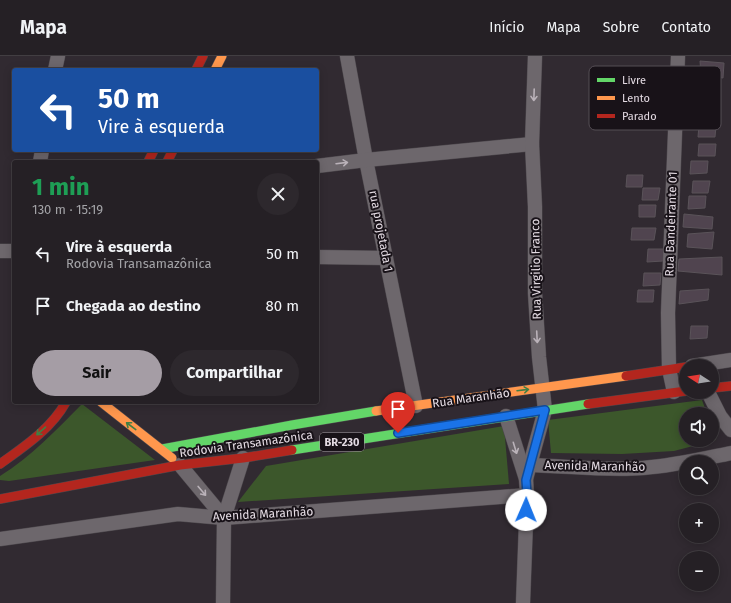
<!DOCTYPE html>
<html lang="pt">
<meta charset="utf-8">
<style>
body{margin:0;font-family:"Fira Sans",sans-serif;background:#2d282d;color:#f1f3f6;height:100vh;display:flex;flex-direction:column;font-size:15px;white-space:nowrap}
*{box-sizing:border-box;margin:0}
p{font-size:13px;color:#a3a3a7}
.icon{flex:none;width:22px;height:22px;fill:none;stroke:currentColor;stroke-width:2;stroke-linecap:round;stroke-linejoin:round}
.map{position:relative;flex:1;overflow:hidden}
.details{position:absolute;left:12px;top:104px;width:307px;height:244px;display:flex;flex-direction:column;background:#252025;border-radius:4px;box-shadow:0 2px 10px #0003,0 0 0 1px #423e42}
.details>*{flex:none}
.banner{position:absolute;left:12px;top:12px;width:307px;height:84px;border-radius:4px;box-shadow:0 2px 10px #0003,0 0 0 1px #423e42;background:#1a4fa0;color:#fff;overflow:hidden}
.needle{width:26px;rotate:282deg}
.controls{position:absolute;left:679px;top:303px;display:grid;gap:8px}
.controls a{display:grid;place-items:center;width:40px;height:40px;border-radius:50%;background:#252025;box-shadow:0 2px 10px #0003,0 0 0 1px #423e42;font-size:20px}
.pin{position:absolute;display:grid;place-items:center;width:34px;height:34px;color:#fff;margin:-41px -17px;border-radius:50% 50% 50% 0;rotate:-45deg;box-shadow:0 0 4px #0007}
.pin .icon{rotate:45deg}
.me{position:absolute;width:44px;margin:-22px;rotate:1deg;stroke-linejoin:round;filter:drop-shadow(0 0 3px #0008)}
.turn{display:flex;align-items:center;gap:14px;height:84px;padding:0 20px;font-size:18px}
.turn .icon{width:52px;height:52px;stroke-width:2.5}
.turn b{display:block;font-size:28px;line-height:34px}
.round{display:grid;place-items:center;flex:none;width:42px;height:42px;border-radius:21px;background:#2d282d}
.head{display:flex;align-items:center;justify-content:space-between;height:68px;padding:0 20px}
h1{font-size:24px;font-weight:700;line-height:30px;color:#1e9e55}
.cta{display:flex;gap:8px;margin-top:auto;padding:8px 20px}
.cta a{flex:1;height:46px;border-radius:24px;background:#a59da5;color:#111;font-size:16px;font-weight:700;line-height:46px;text-align:center}
.cta a+a{background:#2d282d;color:#f1f3f6}
ul{padding:0;list-style:none}
li{display:flex;align-items:center;gap:12px;height:52px;padding:0 20px}
li div{flex:1}
li b{display:block;font-size:15px}
li em{font-style:normal}
header{display:flex;align-items:center;gap:24px;box-sizing:border-box;height:56px;padding:0 20px;background:#252025;border-bottom:1px solid #423e42}
header strong{font-size:19px}
nav{display:flex;gap:22px;margin-inline-start:auto;font-size:14px}
.map>svg:first-child{display:block}
</style>
<header>
<strong>Mapa</strong>
<nav><a>Início</a><a>Mapa</a><a>Sobre</a><a>Contato</a></nav>
</header>
<div class="map">
<svg width="731" height="547" viewBox="0 0 731 547">
<rect width="100%" height="100%" fill="#312a31"/>
<g fill="#3c572b">
<polygon points="702,344 707,358 686,358 686,384 712,384 712,373 716,384 674,395 622,398 551,397 548,364"/>
<path d="M 82,348 L 155,404 L 9,425 L 0,424 L 0,420 C 31,401 57,373 82,348 Z"/>
<polygon points="504,370 509,428 238,446 266,410"/>
</g>
<g fill="#50444f" stroke="#5a5359">
<polygon points="700,5 724,7 723,22 701,18"/>
<polygon points="699,69 716,69 715,81 698,81"/>
<polygon points="699,88 716,88 715,100 698,100"/>
<polygon points="691,105 708,105 707,117 690,118"/>
<polygon points="627,119 643,119 642,131 626,131"/>
<polygon points="693,125 710,125 708,137 692,137"/>
<polygon points="643,132 660,132 658,144 642,144"/>
<polygon points="689,140 706,140 705,152 688,153"/>
<polygon points="639,149 656,149 655,161 639,161"/>
<polygon points="684,158 713,161 712,173 683,171"/>
<polygon points="632,172 656,172 654,184 631,184"/>
<polygon points="714,176 712,193 687,191 688,178"/>
<polygon points="648,193 664,193 663,205 647,206"/>
<polygon points="722,201 722,219 678,215 679,203"/>
<polygon points="644,217 661,217 660,229 643,230"/>
<polygon points="709,233 708,244 679,248 680,235"/>
<polygon points="638,234 654,234 653,246 637,246"/>
<polygon points="691,270 708,270 707,282 690,283"/>
</g>
<g fill="none" stroke-linecap="round" stroke-linejoin="round">
<defs>
<g id="street">
<polyline points="347,0 366,104 416,350"/>
<polyline points="55,14 58,0"/>
<polyline points="40,106 42,94"/>
<polyline points="317,110 366,104 532,88"/>
<polyline points="0,195 14,195"/>
<polyline points="317,201 386,202"/>
<polyline points="692,310 731,304"/>
<polyline points="674,336 669,313 668,257 678,0"/>
<polyline points="708,336 720,360 731,374"/>
<polyline points="506,360 526,423 527,439 523,547"/>
<polyline points="180,409 224,462"/>
<path d="M 530,409 C 567,410 606,415 643,412 C 673,410 702,403 731,397"/>
<polyline points="526,423 545,354 539,301 535,237 535,151 532,88 535,0"/>
<polyline points="0,483 178,458 224,462 527,439"/>
<polyline points="223,547 224,462 243,402"/>
</g>
<g id="fast">
<polyline points="162,393 292,369 376,355"/>
<polyline points="292,394 588,348"/>
</g>
<g id="slow">
<polyline points="215,14 222,0"/>
<polyline points="101,346 172,402"/>
<polyline points="376,355 626,320"/>
</g>
<g id="jam">
<polyline points="196,14 203,0"/>
<polyline points="148,106 154,94"/>
<polyline points="167,106 173,94"/>
<polyline points="626,320 686,311"/>
<polyline points="712,332 731,330"/>
<polyline points="588,348 686,335"/>
<path d="M 0,408 C 25,390 51,373 66,346"/>
<polyline points="0,443 180,409 243,402 292,394"/>
</g>
</defs>
<use href="#street" stroke="#4d484d" stroke-width="15"/>
<use href="#fast" stroke="#4d484d" stroke-width="10"/>
<use href="#slow" stroke="#4d484d" stroke-width="10"/>
<use href="#jam" stroke="#4d484d" stroke-width="10"/>
<use href="#street" stroke="#6d676c" stroke-width="14"/>
<use href="#fast" stroke="#63d668" stroke-width="9"/>
<use href="#slow" stroke="#ff974d" stroke-width="9"/>
<use href="#jam" stroke="#b3261e" stroke-width="9"/>
</g>
<defs><path id="oneway-shaft" d="M-6 0H5M1.5-3L5.5 0L1.5 3" fill="none" stroke-width="1.6" stroke-linecap="round" stroke-linejoin="round"/></defs>
<g stroke="#bab2b9">
<use href="#oneway-shaft" transform="translate(534 39) rotate(92)"/>
<use href="#oneway-shaft" transform="translate(342 107) rotate(-7)"/>
<use href="#oneway-shaft" transform="translate(537 281) rotate(87)"/>
<use href="#oneway-shaft" transform="translate(515 392) rotate(73)"/>
<use href="#oneway-shaft" transform="translate(202 435) rotate(50)"/>
</g>
<g stroke="#417e44">
<use href="#oneway-shaft" transform="translate(523 334) rotate(-7)"/>
<use href="#oneway-shaft" transform="translate(131 370) rotate(-143)"/>
<use href="#oneway-shaft" transform="translate(41 375) rotate(139)"/>
</g>
<g fill="none" stroke-linecap="round" stroke-linejoin="round">
<defs>
<polyline id="route" points="398,377 545,354 526,424 527,438 526,454"/>
</defs>
<use href="#route" stroke="#114b97" stroke-width="10"/>
<use href="#route" stroke="#1a73e8" stroke-width="7"/>
</g>
<g text-anchor="middle" stroke-width="4" stroke-linejoin="round" paint-order="stroke">
<rect fill="#181218" stroke="#a79fa6" stroke-width="1" x="320" y="377" width="44" height="18" rx="3"/>
<g font-size="11" font-weight="bold" fill="#e4dbe3">
<text x="342" y="390">BR-230</text>
</g>
<g font-size="12" fill="#e4dbe3" stroke="#181218">
<text transform="translate(671 168) rotate(-88)" y="4">Rua Bandeirante 01</text>
<text transform="translate(381 175) rotate(79)" y="4">rua projetada 1</text>
<text transform="translate(536 213) rotate(-91)" y="4">Rua Virgilio Franco</text>
<text transform="translate(471 342) rotate(-8)" y="4">Rua Maranhão</text>
<text transform="translate(246 388) rotate(-8)" y="4">Rodovia Transamazônica</text>
<text transform="translate(595 410) rotate(1)" y="4">Avenida Maranhão</text>
<text transform="translate(263 458) rotate(-3)" y="4">Avenida Maranhão</text>
</g>
</g>
<rect x="589" y="10" width="132" height="64" rx="6" fill="#181218" stroke="#554e55" stroke-width="1"/>
<rect x="597" y="22" width="18" height="4" fill="#63d668"/>
<rect x="597" y="40" width="18" height="4" fill="#ff974d"/>
<rect x="597" y="58" width="18" height="4" fill="#b3261e"/>
<g font-size="11" fill="#e4dbe3">
<text x="622" y="28">Livre</text>
<text x="622" y="46">Lento</text>
<text x="622" y="64">Parado</text>
</g>
</svg>
<div class="controls">
<a><svg class="needle" viewBox="-14 -14 28 28"><path d="M0-13l5 13h-10z" fill="#e53935"/><path d="M0 13l5-13h-10z" fill="#a3a3a7"/></svg></a>
<a><svg class="icon" aria-label="sound" viewBox="0 0 24 24"><path d="M4 9h4l5-4v14l-5-4H4zM17 9q2 3 0 6"/></svg></a>
<a><svg class="icon" aria-label="search" viewBox="0 0 24 24"><circle cx="10" cy="10" r="6"/><path d="M15 15l6 6"/></svg></a>
<a>+</a>
<a>−</a>
</div>
<div class="pin" style="left:398px;top:377px;background:#d93025"><svg class="icon" aria-label="arrive" viewBox="0 0 24 24"><path d="M6 21V4h12l-3 4 3 4H6"/></svg></div>
<svg class="me" style="left:526px;top:454px" viewBox="-20 -20 40 40"><circle r="19" fill="#fff"/><path d="M0-13L10 11 0 6-10 11z" fill="#1a73e8"/></svg>
<div class="banner">
<div class="turn"><svg class="icon" aria-label="left" viewBox="0 0 24 24"><path d="M17 20v-9H6M10 6l-5 5 5 5"/></svg><div><b>50 m</b>Vire à esquerda</div></div>
</div>
<section class="details">
<div class="head"><div><h1>1 min</h1><p>130 m · 15:19</p></div><a class="round"><svg class="icon" aria-label="close" viewBox="0 0 24 24"><path d="M6 6l12 12M18 6L6 18"/></svg></a></div>
<ul>
<li><svg class="icon" aria-label="left" viewBox="0 0 24 24"><path d="M17 20v-9H6M10 6l-5 5 5 5"/></svg><div><b>Vire à esquerda</b><p>Rodovia Transamazônica</p></div><em>50 m</em></li>
<li><svg class="icon" aria-label="arrive" viewBox="0 0 24 24"><path d="M6 21V4h12l-3 4 3 4H6"/></svg><div><b>Chegada ao destino</b></div><em>80 m</em></li>
</ul>
<div class="cta"><a>Sair</a><a>Compartilhar</a></div>
</section>
</div>
